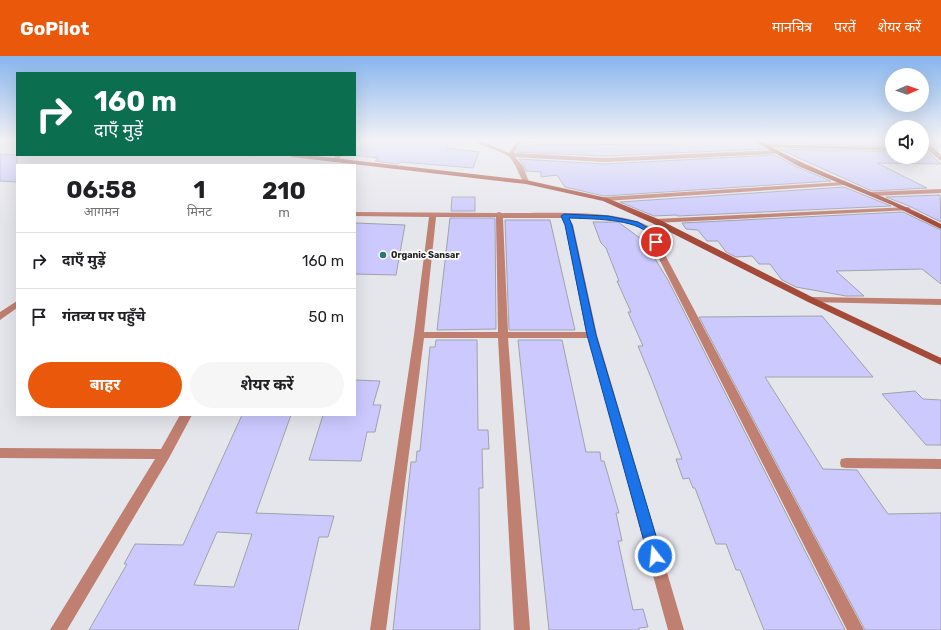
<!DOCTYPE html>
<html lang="hi">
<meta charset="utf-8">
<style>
body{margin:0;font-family:Rubik,"Noto Sans Devanagari",sans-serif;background:#f6f6f6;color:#202124;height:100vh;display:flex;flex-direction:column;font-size:15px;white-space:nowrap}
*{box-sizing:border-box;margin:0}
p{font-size:13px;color:#757577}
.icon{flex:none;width:22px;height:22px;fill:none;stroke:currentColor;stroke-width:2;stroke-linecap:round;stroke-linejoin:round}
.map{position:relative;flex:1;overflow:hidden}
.sheet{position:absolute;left:16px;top:108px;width:340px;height:252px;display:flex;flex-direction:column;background:#fff;border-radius:0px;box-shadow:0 4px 16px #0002}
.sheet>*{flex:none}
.guide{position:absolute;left:16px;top:16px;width:340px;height:84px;border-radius:0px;box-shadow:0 4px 16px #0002;background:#0b6e4f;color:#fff;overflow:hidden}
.needle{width:26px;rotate:88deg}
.buttons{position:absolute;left:885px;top:12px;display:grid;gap:8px}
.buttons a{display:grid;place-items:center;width:44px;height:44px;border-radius:50%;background:#fff;box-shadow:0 4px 16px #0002;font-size:20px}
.pin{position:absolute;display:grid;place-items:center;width:34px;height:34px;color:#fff;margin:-17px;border:2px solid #fff;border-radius:50%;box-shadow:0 1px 4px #0007}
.me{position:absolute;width:44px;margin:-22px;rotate:344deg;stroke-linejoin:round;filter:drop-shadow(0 0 3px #0008)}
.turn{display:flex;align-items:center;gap:14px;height:84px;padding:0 12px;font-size:18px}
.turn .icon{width:52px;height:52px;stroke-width:2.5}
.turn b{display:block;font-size:28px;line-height:34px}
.eta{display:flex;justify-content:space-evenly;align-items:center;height:68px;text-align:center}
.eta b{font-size:24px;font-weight:700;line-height:28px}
.primary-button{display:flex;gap:8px;margin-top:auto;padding:8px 12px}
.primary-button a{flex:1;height:46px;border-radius:24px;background:#ea580c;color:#fff;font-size:16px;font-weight:700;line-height:46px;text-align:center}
.primary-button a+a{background:#f6f6f6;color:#202124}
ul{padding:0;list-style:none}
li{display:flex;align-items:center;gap:12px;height:56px;padding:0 12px;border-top:1px solid #e0e0e0}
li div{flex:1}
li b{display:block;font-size:15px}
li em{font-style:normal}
header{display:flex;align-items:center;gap:24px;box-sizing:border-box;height:56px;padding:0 20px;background:#ea580c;color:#fff}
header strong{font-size:19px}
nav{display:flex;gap:22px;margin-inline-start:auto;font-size:14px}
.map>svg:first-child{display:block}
</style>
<header>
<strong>GoPilot</strong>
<nav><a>मानचित्र</a><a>परतें</a><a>शेयर करें</a></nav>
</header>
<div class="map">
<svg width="941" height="574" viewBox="0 0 941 574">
<rect width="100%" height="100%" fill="#e5e5ec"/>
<g fill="#cbc9fe" stroke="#a2a2a9" fill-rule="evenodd">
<polygon points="365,84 421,86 422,84 451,84 446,92 479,96 473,112 401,106 398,108 375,105 379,102 353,99 355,99 355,96"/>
<polygon points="736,84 751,84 760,90 760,92 765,93 604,100 517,96 522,89 685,88 687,86"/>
<polygon points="763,84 892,84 892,90 767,87"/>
<polygon points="922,91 941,108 877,107 927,132 872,135 779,93 892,96 892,101 922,101"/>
<polygon points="0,98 17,99 17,126 0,125"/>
<polygon points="775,99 797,111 831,125 604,140 565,131 557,119 541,121 541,116 526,115 524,109 519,103 604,108"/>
<polygon points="844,131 891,150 678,160 676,159 654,160 620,146"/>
<polygon points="940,139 941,166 909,150 886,141"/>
<polygon points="452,141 475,141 475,155 451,155"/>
<polygon points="903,156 941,174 941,228 922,213 836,215 864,240 846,240 796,231 782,224 770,208 759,208 752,200 736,201 726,196 718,185 707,185 698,174 686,173 682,167"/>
<polygon points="450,162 495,162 496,273 437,274"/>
<polygon points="505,164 550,164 575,274 509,274"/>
<polygon points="593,166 618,166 644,185 668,224 845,574 764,574 740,514 736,514 726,488 716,488 695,432 693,432 689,422 683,423 676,403 682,403 652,324 638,290 643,290 628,256 631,256 617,225 619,225 606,192 601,187"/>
<polygon points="355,167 405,169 396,219 355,218"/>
<polygon points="822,260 873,321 765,321 823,413 857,414 888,458 941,457 941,574 865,574 699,261"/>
<polygon points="436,284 477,284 478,374 488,374 489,393 482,393 483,432 479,432 480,574 393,574 411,406 416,406 417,395 420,395 430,291 435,291"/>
<polygon points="518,284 562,284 586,396 600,396 601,405 604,405 619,457 616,457 622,485 618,485 633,554 643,553 648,571 639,572 639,574 549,574"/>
<polygon points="355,324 380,325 373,349 381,349 375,376 367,376 361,405 309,404 323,359 355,359"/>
<polygon points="915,335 923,343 941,344 941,389 926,389 882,338"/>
<path d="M 242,359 L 291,359 L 256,457 L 334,460 L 328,481 L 319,481 L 298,574 L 89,574 L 127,508 L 124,508 L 135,488 L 183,489 ZM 217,476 L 252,478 L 234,531 L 194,529 Z"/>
</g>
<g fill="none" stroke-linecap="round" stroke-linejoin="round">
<polygon fill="#bf7f71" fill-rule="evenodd" points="17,245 17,252 0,264 0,256"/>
<g fill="#bf7f71" fill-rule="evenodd">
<path d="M 471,84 L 479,84 L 509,97 L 516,86 L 521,84 L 687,84 L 685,86 L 525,87 L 520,88 L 514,97 L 604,102 L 773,94 L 776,96 L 773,98 L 604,106 L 515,101 L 523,110 L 529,126 L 526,128 C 520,125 517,107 508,100 C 497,93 482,91 471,84 Z"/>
<polygon points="922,84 935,93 941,99 941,105 922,89"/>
<polygon points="763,88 892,91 892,95 761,91 761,89"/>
<polygon points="336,99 342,99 337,106 333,106 332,105"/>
<polygon points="843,126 845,127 845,129 605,145 602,143 605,141"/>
<polygon points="941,133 941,137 872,140 869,138 872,136"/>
<polygon points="908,151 910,152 910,154 655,167 651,165 655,163"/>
<path d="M 355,156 L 496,157 L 499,156 L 502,157 C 538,158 629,151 655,175 C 660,180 661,188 663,195 L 864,574 L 847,574 L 655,195 C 654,190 653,184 650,180 C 636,160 590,163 569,162 L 573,169 L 597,279 L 684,574 L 668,574 L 588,282 L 508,282 L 530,574 L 514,574 L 498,282 L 424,282 L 386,574 L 370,574 L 414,279 L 429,161 L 355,160 ZM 436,161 L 496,161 L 498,276 L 424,276 ZM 503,162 L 562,162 L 565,169 L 586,276 L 508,276 Z"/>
<polygon points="811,241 941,243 941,249 808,246 806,244 808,242"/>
<polygon points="180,359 192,359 169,402 67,574 50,574 155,403 0,402 0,392 161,393"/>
<polygon points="846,402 941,403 941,413 846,412 841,411 840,407 841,403"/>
</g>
<g fill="#a54938" fill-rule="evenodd">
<path d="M 752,84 L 759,84 C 817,118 882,137 941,168 L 941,173 L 892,149 L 798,110 Z"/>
<polygon points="289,99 307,99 526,124 607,142 658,163 814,242 941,302 941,309 808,246 652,167 603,145 526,128 292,101"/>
</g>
</g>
<linearGradient id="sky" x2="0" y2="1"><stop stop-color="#87b5ee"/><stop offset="0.51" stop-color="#f3f3f6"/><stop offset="1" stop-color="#f3f3f6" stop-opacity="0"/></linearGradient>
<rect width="941" height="165" fill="url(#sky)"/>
<path fill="#1a73e8" stroke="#114b97" d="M 564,158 L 608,160 L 638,166 L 656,177 L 660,186 L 654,188 C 652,185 652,181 650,179 C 636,162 589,163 569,162 L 572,169 L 596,279 L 662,500 L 660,505 L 655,507 L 650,505 L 648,500 L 587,279 L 565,169 L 561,160 Z"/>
<circle fill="#2d7672" stroke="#fff" stroke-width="1.5" cx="383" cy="199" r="4"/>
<g text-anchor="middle" stroke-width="3.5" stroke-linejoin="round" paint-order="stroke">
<g font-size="9" font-weight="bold" fill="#1f1f22" stroke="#fff" text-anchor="start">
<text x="391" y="202">Organic Sansar</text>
</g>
</g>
</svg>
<div class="buttons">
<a><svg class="needle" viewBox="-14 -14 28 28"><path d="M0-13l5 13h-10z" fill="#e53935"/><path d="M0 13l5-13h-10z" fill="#757577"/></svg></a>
<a><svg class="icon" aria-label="sound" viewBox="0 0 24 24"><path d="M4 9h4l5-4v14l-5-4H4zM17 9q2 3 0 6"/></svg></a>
</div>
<div class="pin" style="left:656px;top:186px;background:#d93025"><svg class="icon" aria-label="arrive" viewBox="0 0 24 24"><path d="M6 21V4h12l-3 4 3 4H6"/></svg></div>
<svg class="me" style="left:655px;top:500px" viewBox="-20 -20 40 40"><circle r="17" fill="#1a73e8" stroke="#fff" stroke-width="3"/><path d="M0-11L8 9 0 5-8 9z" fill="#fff"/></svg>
<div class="guide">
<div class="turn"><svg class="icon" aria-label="right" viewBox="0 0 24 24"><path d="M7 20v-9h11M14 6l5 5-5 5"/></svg><div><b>160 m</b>दाएँ मुड़ें</div></div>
</div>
<section class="sheet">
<div class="eta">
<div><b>06:58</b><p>आगमन</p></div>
<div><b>1</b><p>मिनट</p></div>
<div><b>210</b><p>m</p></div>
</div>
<ul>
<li><svg class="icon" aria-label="right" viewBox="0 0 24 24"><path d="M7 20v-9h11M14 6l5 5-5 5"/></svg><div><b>दाएँ मुड़ें</b></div><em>160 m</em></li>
<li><svg class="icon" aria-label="arrive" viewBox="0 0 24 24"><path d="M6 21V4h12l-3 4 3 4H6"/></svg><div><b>गंतव्य पर पहुँचे</b></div><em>50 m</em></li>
</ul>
<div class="primary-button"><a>बाहर</a><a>शेयर करें</a></div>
</section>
</div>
